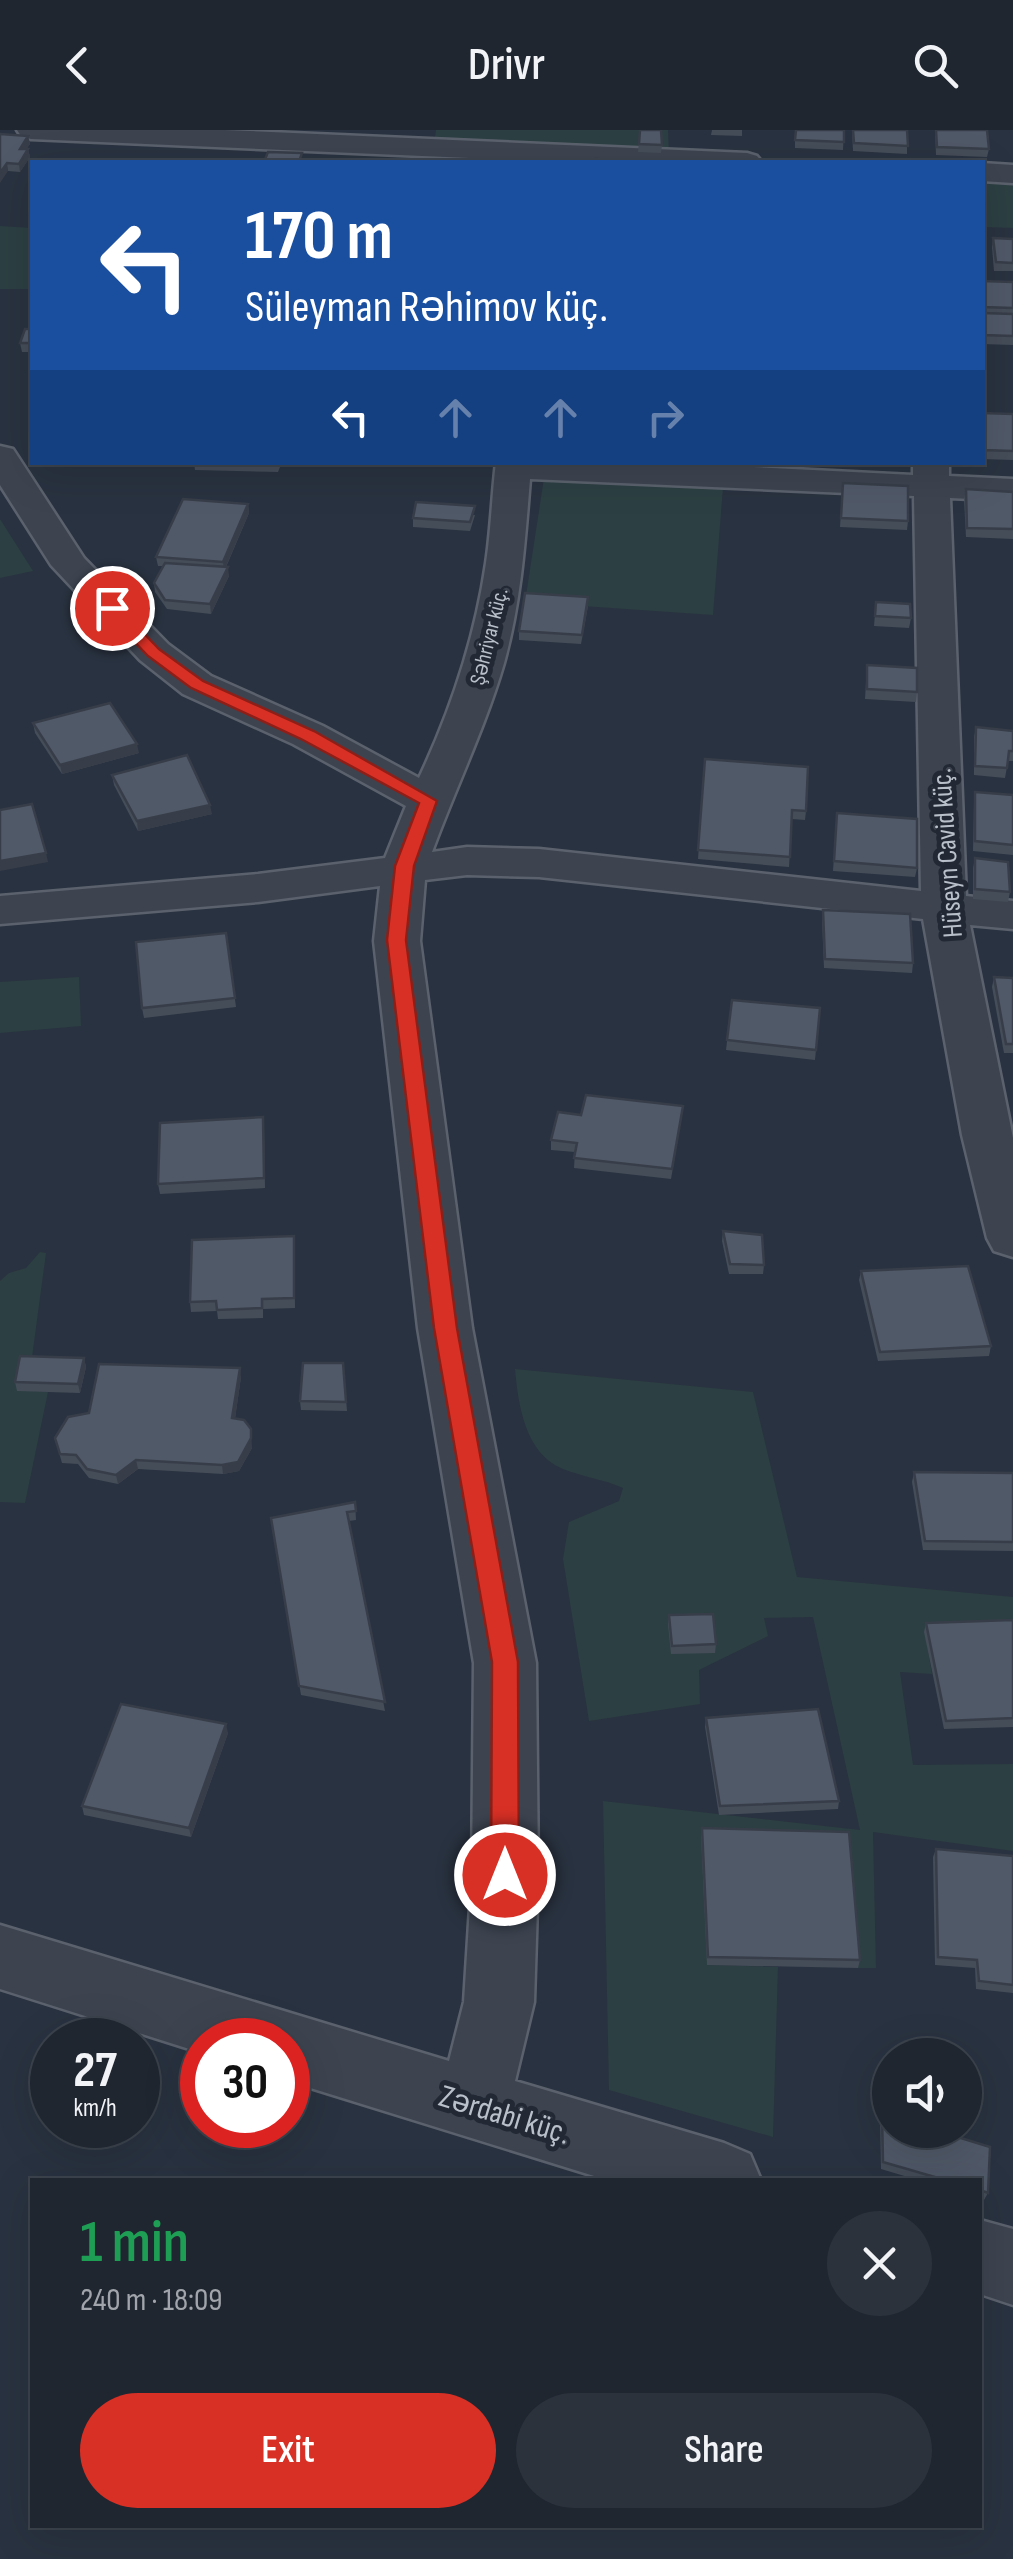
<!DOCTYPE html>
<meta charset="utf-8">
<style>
body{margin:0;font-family:"Sofia Sans Condensed",sans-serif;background:#2c323c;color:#f1f3f6;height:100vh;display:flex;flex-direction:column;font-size:38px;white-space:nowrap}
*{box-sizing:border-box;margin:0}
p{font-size:32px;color:#a1a5ab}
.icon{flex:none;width:55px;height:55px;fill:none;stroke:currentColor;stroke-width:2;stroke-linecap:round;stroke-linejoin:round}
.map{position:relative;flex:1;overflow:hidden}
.details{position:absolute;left:30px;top:2048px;width:952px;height:350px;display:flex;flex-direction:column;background:#1f2630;border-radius:0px;box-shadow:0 10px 40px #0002,0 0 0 2px #3c434c}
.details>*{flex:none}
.guide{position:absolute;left:30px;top:30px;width:955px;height:305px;border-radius:0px;box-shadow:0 10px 40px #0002,0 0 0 2px #3c434c;background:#1a4fa0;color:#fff;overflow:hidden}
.tools{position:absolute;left:872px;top:1908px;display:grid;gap:20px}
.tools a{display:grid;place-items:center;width:110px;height:110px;border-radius:50%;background:#1f2630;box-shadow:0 10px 40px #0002,0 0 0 2px #3c434c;font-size:50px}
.speed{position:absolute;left:30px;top:1888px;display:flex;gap:20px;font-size:50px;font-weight:700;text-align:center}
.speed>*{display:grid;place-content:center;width:130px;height:130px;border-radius:50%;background:#1f2630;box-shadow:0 10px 40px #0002,0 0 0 2px #3c434c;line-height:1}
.speed small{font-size:25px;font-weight:400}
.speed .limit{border:15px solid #d22;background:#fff;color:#111}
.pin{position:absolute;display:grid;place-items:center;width:85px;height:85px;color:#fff;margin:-42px;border:5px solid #fff;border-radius:50%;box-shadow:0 2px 10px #0007}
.me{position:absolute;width:110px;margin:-55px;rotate:0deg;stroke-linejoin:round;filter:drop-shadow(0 0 8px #0008)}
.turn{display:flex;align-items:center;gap:35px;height:210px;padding:0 50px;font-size:45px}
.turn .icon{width:130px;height:130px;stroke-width:2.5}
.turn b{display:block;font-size:70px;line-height:85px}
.lanes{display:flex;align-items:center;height:95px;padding:0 50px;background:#0003;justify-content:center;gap:50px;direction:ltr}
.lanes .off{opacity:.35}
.round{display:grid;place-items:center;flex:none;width:105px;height:105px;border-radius:52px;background:#2c323c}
.overview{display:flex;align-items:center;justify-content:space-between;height:170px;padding:0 50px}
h1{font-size:60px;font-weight:600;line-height:75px;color:#1e9e55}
.primary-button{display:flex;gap:20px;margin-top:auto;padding:20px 50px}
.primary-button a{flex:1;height:115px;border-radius:60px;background:#d93025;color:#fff;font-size:40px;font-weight:600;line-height:115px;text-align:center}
.primary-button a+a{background:#2c323c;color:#f1f3f6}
header{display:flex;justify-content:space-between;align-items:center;height:130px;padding:0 50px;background:#1f2630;font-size:45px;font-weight:600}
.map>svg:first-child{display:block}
</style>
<header><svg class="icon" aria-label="back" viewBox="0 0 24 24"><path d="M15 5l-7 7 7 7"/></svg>Drivr<svg class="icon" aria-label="search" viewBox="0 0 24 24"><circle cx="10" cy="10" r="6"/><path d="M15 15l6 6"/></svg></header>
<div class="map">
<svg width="1013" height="2429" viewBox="0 0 1013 2429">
<rect width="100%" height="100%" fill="#293240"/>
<g fill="#2c3f42">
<polygon points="436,0 668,0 669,23 434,14"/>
<polygon points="983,52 1013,54 1013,98 983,97"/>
<polygon points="0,96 32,98 32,159 0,159"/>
<polygon points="544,348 723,357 713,485 525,472"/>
<polygon points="0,389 33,441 0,448"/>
<polygon points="79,847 81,896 0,903 0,852"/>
<polygon points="40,1122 46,1123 31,1235 17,1260 48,1262 25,1373 0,1372 0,1151 9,1143 26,1138"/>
<path d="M 515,1239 L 753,1262 L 797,1447 L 1013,1467 L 1013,1499 L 925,1502 L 932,1544 L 900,1542 L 913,1635 L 1013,1634 L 1013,1721 L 873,1702 L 876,1838 L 858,1838 L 846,1710 L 707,1835 L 778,1837 L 773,2007 L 609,1960 L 603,1671 L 860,1700 L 813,1487 L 764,1488 L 768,1506 L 699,1540 L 700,1574 L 589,1591 L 563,1429 L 569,1392 L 619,1371 L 623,1358 C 603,1349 583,1347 563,1339 C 525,1324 518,1274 515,1239 Z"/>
</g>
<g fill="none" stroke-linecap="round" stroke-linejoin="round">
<defs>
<g id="street">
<polygon points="17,0 225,0 747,23 757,26 762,32 562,32 31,9 21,6"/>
<polygon points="982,33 1013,35 1013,53 982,51"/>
<path d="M 0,316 L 13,319 L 84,428 L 168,514 L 211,546 L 323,596 L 419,648 C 451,580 475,508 486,433 C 491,400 492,365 496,332 L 651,332 L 913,345 L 913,332 L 949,332 L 949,346 L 1013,349 L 1013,371 L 950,368 L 966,766 L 1013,771 L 1013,799 L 970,795 L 1013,1008 L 1013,1127 L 994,1121 L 987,1108 L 962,1005 L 923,789 L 539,747 L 467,745 L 425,750 L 420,811 L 472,1198 L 536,1533 L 538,1745 L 534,1872 L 515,1951 L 724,2013 L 750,2024 L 761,2050 L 607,2050 L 288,1951 L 288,1910 L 202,1910 L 202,1923 L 0,1859 L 0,1795 L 449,1931 L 464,1872 L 472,1745 L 474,1533 L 418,1198 L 374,811 L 380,756 L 258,772 L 0,794 L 0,766 L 258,744 L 385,728 L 406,676 L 293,614 L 183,564 L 140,530 L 51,435 L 0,355 ZM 530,349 L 914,366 L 921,761 L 539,719 L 467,717 L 432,722 C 455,659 485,598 504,533 C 521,472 525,411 530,349 Z"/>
<polygon points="980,2090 1013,2099 1013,2175 980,2164"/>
</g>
</defs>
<use href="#street" stroke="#5b626d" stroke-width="5"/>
<use href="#street" fill="#3d4450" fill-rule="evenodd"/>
</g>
<g fill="#454d59">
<polygon points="640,0 662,15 661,23 638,22"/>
<polygon points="712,0 742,0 742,6 711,5"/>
<polygon points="795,0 844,0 843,20 795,18"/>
<polygon points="852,0 907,0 907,24 853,21"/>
<polygon points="935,0 987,0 989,19 987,27 936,25"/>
<polygon points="0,4 28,6 30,14 26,19 28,19 30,27 20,42 8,41"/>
<polygon points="993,108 1013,109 1013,141 994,141 992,117"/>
<polygon points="982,151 1013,152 1013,215 982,214"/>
<polygon points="32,199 32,222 22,222 20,213"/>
<polygon points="982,283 1013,284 1013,330 982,329"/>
<polygon points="194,332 282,332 278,342 195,340"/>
<polygon points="839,332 891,332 890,334"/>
<polygon points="843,353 908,391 907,400 840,397"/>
<polygon points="966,359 1013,362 1013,409 966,407 964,369"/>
<polygon points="248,374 249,383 226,437 229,446 211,484 167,479 155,462 154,453 163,436 158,436 156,427"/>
<polygon points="475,385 470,401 413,397 413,388"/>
<polygon points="876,472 911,488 909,498 874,496"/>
<polygon points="588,476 581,514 519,510 519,501"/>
<polygon points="867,535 917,562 916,572 865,569"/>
<polygon points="33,593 139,623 62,644 35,603"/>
<polygon points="976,597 1013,601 1013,631 1008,631 1005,648 974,645 974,607"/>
<polygon points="705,629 806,681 805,690 792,689 789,737 698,729"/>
<polygon points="112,645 212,684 138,701 114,655"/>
<polygon points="975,662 1013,665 1013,725 973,721 974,671"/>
<polygon points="837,683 917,738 915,747 833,741"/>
<polygon points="975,728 1010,762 1008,772 973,769 973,738"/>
<polygon points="823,780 913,833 912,843 824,838 822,790"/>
<polygon points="226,803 236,877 144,888 142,878"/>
<polygon points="994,847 1013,848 1013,923 1004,923 992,857"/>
<polygon points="732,870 820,878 815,930 726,920"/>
<polygon points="581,985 682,985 671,1049 574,1038 575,1022 551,1020 551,1010"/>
<polygon points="264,997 265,1058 160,1064 158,1054"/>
<polygon points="723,1101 764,1135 763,1144 729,1144 722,1111"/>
<polygon points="294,1106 295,1178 263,1179 263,1188 218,1189 217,1181 191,1182 190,1172"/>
<polygon points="861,1141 991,1216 989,1226 878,1231 859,1150"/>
<polygon points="84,1228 86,1237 80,1263 17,1261 15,1252"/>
<polygon points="343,1233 347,1281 301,1280 300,1271"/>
<polygon points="241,1247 235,1288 252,1318 239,1341 223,1344 138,1339 118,1354 89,1348 78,1334 62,1333 55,1308 89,1283"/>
<polygon points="914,1342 1013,1343 1013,1421 923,1420 912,1352"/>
<polygon points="355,1372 356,1390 349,1391 385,1581 301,1565 271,1388"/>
<polygon points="669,1485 716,1514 715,1523 671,1524 668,1494"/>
<polygon points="1013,1490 1013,1597 944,1599 924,1502 926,1493"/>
<polygon points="706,1588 839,1671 838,1679 719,1685 705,1597"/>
<polygon points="228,1603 191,1707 84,1685 82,1676"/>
<polygon points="702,1698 860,1830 858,1838 707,1835 701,1706"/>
<polygon points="936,1719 1013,1726 1013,1863 976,1859 975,1838 935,1835 933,1727"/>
<polygon points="882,1984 890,1986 890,2000 935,2000 990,2017 988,2063 984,2070 980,2068 980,2050 918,2050 881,2039 880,1991"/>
</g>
<g fill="#383e49">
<polygon points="28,6 30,14 21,27 20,19"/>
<polygon points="28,19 30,27 20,42 19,34"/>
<polygon points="7,33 8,41 0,53 0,43"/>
<polygon points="248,374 249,383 224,441 223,432"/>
<polygon points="228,437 229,446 211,484 210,474"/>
<polygon points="137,614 139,623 62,644 60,635"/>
<polygon points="210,675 212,684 138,701 137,691"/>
<polygon points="46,723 48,732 0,741 0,731"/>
<polygon points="84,1228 86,1237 80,1263 78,1254"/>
<polygon points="240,1238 241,1247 234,1297 232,1288"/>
<polygon points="251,1299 252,1318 239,1341 223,1344 222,1335"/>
<polygon points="136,1330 138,1339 118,1354 116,1345"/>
<polygon points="226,1594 228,1603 191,1707 189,1698"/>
</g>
<g fill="#505968" stroke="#383e49" stroke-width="2.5">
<polygon points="640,0 661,0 662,15 639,14"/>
<polygon points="796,0 844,0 844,12 795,10"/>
<polygon points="853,0 907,0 908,16 854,13"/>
<polygon points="936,0 987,0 989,19 937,17"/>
<polygon points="0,4 28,6 20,19 28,19 19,34 7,33 0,43"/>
<polygon points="268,22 302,23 299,32 264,32"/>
<polygon points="596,29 649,31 649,32 596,32"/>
<polygon points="342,30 398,32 341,32"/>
<polygon points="993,108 1013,109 1013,133 996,132"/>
<polygon points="982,151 1013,152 1013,178 982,177"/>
<polygon points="982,183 1013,184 1013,206 982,205"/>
<polygon points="25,199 32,199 32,213 20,213"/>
<polygon points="982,283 1013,284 1013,321 982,320"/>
<polygon points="843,353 908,356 908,391 841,388"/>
<polygon points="966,359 1013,362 1013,399 967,398"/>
<polygon points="183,369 248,374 223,432 156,427"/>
<polygon points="416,372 475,376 470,392 413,388"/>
<polygon points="165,433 228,437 210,474 165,470 154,453"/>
<polygon points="525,463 588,467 582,505 519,501"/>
<polygon points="876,472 910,474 911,488 875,486"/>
<polygon points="867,535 917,538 917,562 867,559"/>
<polygon points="110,573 137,614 60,635 33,593"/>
<polygon points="976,597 1013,601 1013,621 1009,621 1007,638 975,636"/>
<polygon points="187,625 210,675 137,691 112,645"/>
<polygon points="705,629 808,637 806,681 792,680 790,727 698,720"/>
<polygon points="975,662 1013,665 1013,715 975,711"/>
<polygon points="32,674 46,723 0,731 0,680"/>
<polygon points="837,683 917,689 917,738 834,731"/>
<polygon points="975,728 1008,732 1010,762 975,759"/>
<polygon points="823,780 910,784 913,833 825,829"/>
<polygon points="226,803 235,868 142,878 136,812"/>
<polygon points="994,847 1013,848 1013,914 1006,914"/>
<polygon points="732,870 820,878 816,920 727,910"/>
<polygon points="586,965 683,976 672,1039 574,1028 577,1013 551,1010 558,982 581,985"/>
<polygon points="263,987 264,1048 158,1054 160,993"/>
<polygon points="723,1101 762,1105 764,1135 730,1134"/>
<polygon points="294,1106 294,1168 262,1169 262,1178 217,1180 216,1171 190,1172 192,1110"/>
<polygon points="968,1136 991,1216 880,1222 861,1141"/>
<polygon points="20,1226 84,1228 78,1254 15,1252"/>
<polygon points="303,1233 343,1233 346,1272 300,1271"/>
<polygon points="99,1234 240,1238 232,1288 244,1290 251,1299 251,1308 238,1332 222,1335 136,1330 116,1345 87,1339 76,1325 60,1324 55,1308 68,1287 89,1283"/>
<polygon points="914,1342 1013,1343 1013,1412 925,1411"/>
<polygon points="355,1372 356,1381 347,1382 385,1572 299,1556 271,1388"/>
<polygon points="713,1484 716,1514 672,1516 669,1485"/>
<polygon points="1013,1490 1013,1588 946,1591 926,1493"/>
<polygon points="121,1574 226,1594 189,1698 82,1676"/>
<polygon points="818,1579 839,1671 720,1676 706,1588"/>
<polygon points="702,1698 849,1702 860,1830 708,1827"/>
<polygon points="936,1719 1013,1726 1013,1855 979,1851 977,1830 938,1827"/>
<polygon points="882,1984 890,1986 890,2000 935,2000 990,2017 988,2063 980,2060 980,2050 945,2050 883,2032"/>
</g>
<polygon fill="#d93025" stroke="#8d1f18" stroke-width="2.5" points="106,475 117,475 159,519 203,551 314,601 437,671 414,736 406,810 457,1198 518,1532 519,1745 514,1754 505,1757 495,1754 491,1745 492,1532 434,1198 387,810 395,736 419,673 301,609 191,558 148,526 106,482"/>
<g text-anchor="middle" stroke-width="10" stroke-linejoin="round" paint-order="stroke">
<g font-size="22" fill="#bac0ca" stroke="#222935">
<text transform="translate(488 506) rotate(-76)" y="8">Şəhriyar küç.</text>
</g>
<g font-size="28" fill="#bac0ca" stroke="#222935">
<text transform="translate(946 723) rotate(-94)" y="10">Hüseyn Cavid küç.</text>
</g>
<g font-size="32" fill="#bac0ca" stroke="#222935">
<text transform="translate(505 1984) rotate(17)" y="11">Zərdabi küç.</text>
</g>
</g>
</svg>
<div class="tools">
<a><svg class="icon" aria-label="sound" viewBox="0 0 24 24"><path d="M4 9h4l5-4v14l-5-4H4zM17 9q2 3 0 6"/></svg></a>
</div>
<div class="speed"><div>27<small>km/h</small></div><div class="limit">30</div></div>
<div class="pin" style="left:112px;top:478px;background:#d93025"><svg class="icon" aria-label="arrive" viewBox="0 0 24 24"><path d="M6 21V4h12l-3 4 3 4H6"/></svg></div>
<svg class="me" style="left:505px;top:1745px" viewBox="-20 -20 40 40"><circle r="17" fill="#d93025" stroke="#fff" stroke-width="3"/><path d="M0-11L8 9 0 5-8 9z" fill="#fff"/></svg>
<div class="guide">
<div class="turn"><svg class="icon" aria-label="left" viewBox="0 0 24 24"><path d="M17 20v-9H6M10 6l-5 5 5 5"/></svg><div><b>170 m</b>Süleyman Rəhimov küç.</div></div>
<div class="lanes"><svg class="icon" aria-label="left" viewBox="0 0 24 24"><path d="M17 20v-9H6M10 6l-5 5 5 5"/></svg><svg class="icon off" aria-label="ahead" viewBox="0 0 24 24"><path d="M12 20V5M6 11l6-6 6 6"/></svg><svg class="icon off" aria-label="ahead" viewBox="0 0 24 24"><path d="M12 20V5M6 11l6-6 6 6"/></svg><svg class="icon off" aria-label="right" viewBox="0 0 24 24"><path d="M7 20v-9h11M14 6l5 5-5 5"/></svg></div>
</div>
<section class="details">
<div class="overview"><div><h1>1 min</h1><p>240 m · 18:09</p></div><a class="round"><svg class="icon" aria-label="close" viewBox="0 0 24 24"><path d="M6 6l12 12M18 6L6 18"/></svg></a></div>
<div class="primary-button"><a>Exit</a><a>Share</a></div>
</section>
</div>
